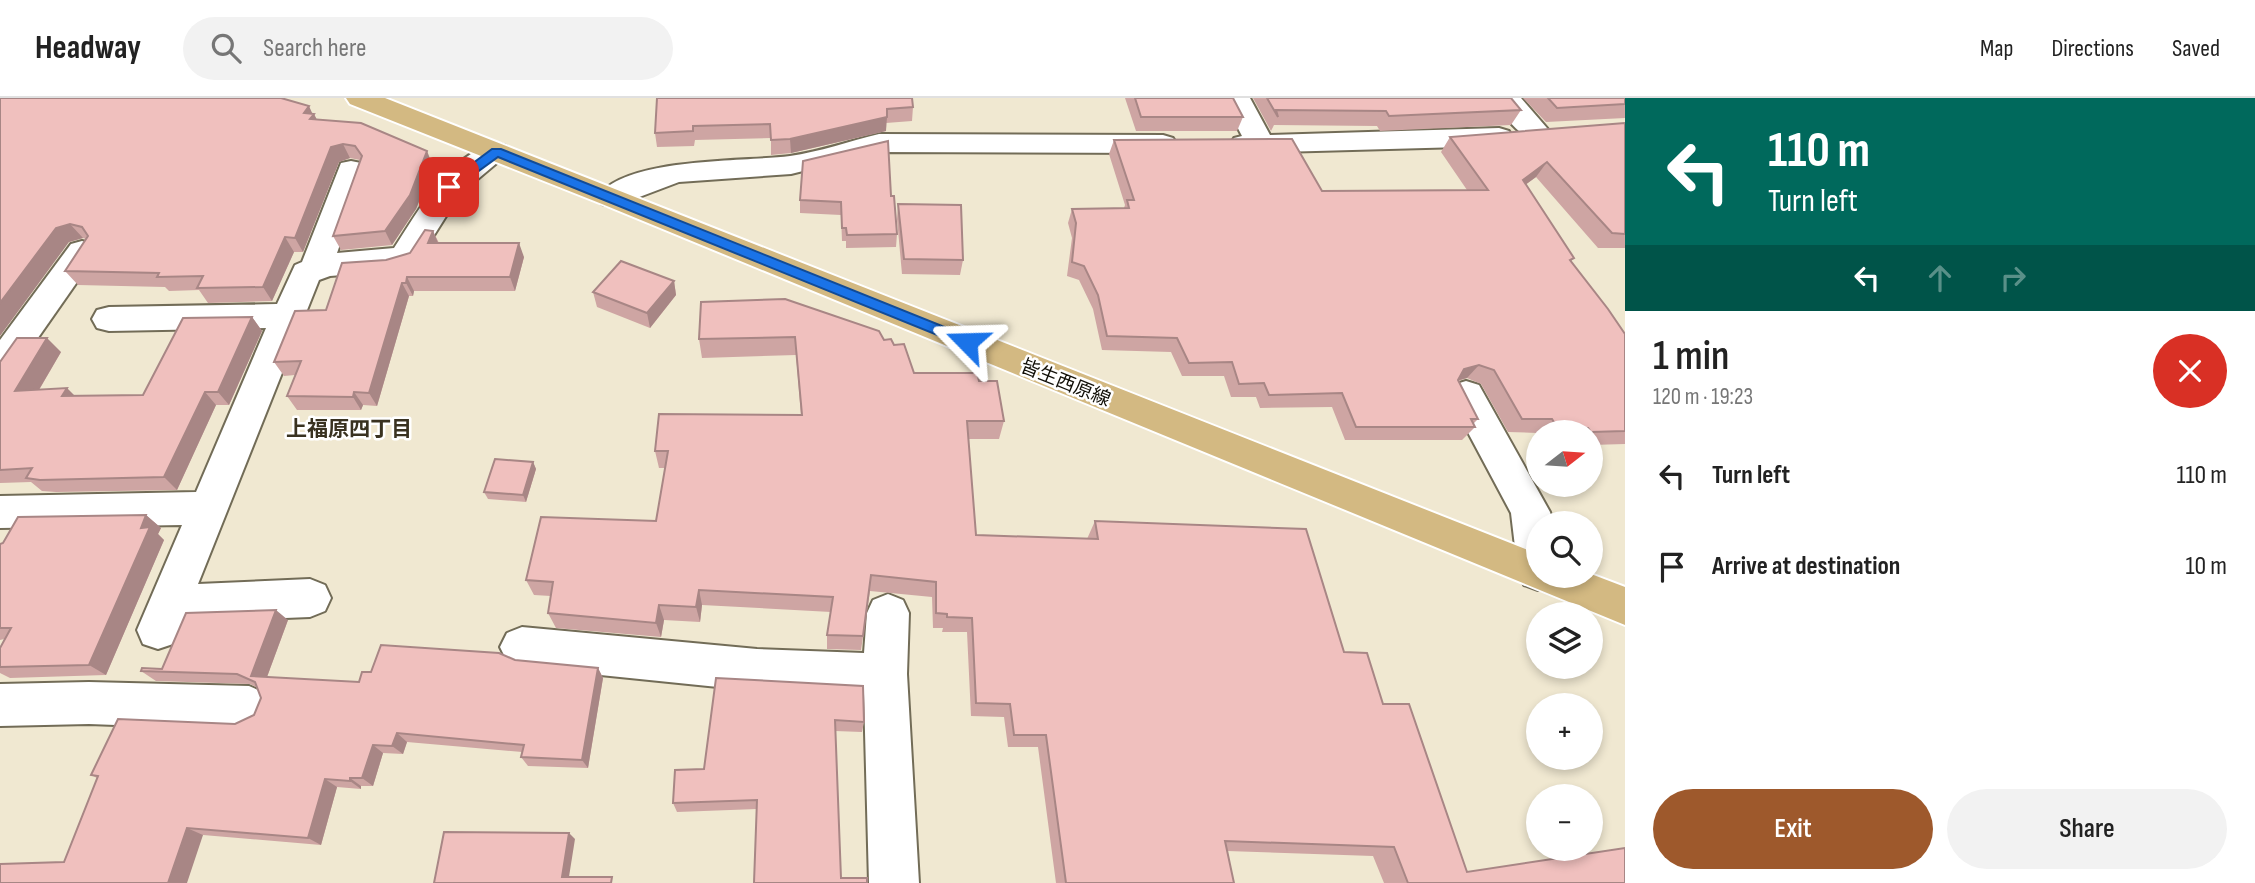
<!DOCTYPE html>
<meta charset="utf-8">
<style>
body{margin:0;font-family:"Sofia Sans Condensed","Noto Sans JP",sans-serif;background:#f2f2f2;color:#222;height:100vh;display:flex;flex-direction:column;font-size:26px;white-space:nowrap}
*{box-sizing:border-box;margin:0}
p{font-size:23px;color:#767676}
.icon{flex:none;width:38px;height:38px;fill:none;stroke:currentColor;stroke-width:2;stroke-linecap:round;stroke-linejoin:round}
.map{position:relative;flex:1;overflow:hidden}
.drawer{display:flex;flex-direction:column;background:#fff;width:630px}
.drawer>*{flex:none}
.top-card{background:#00695c;color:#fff;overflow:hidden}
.needle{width:46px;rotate:73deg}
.tools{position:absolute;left:1526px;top:322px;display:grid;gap:14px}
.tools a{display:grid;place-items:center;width:77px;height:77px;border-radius:50%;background:#fff;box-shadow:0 4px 10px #0003;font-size:35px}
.pin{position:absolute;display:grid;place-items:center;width:60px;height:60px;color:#fff;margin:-30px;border-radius:14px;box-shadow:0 4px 10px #0006}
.me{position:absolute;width:77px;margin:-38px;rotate:292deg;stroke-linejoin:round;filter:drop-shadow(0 0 5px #0008)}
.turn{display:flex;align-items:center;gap:24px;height:147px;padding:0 28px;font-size:32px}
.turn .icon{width:91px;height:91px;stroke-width:2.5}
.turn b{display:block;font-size:49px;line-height:60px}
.lanes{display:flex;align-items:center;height:66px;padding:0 28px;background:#0003;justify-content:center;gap:35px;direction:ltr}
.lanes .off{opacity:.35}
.round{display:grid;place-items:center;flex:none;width:74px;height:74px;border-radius:37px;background:#f2f2f2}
.summary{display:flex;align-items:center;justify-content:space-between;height:119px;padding:0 28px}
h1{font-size:42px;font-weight:600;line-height:52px}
.action{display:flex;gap:14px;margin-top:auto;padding:14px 28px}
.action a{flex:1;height:80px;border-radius:42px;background:#9e592c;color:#fff;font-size:28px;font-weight:600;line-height:80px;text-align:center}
.action a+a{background:#f2f2f2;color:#222}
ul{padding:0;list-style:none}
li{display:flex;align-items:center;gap:21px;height:91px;padding:0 28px}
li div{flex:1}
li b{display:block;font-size:26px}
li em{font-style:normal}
header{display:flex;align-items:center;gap:42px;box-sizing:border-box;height:98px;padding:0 35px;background:#fff;border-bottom:2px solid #e0e0e0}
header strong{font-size:33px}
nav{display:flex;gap:38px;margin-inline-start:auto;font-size:24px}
.search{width:490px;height:63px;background:#f2f2f2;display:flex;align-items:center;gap:18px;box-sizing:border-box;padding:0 24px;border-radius:38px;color:#767676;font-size:26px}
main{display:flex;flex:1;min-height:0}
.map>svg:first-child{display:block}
</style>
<header>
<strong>Headway</strong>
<div class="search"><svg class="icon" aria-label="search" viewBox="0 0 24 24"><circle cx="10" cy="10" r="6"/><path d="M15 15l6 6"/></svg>Search here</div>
<nav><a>Map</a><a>Directions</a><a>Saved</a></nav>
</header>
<main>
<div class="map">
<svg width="1625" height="785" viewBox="0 0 1625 785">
<rect width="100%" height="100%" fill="#f0e8d1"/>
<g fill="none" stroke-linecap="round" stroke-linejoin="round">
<defs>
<g id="minor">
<polygon points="1222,0 1250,0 1270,37 1499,30 1509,33 1513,39 1509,45 1499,48 1244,55 1234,52 1230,46 1234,40 1242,38"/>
<path d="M 1492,0 L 1521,0 L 1553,37 L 1549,43 C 1525,49 1505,19 1492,0 Z"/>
<path d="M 879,36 L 1163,37 L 1173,40 L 1177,46 L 1173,52 L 1163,55 L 879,54 L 791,76 L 679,84 L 613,109 L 602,106 L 598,99 C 623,59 746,64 790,58 C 819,54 850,43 879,36 Z"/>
<path d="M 496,45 L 506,48 L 510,54 L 460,96 L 416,166 L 393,173 L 330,178 L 319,182 L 198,486 L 310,481 L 325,487 L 331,500 L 325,513 L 310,519 L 182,524 L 173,546 L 158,551 L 143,546 L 137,532 L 182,427 L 0,430 L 0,398 L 196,394 L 266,230 L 109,233 L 97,230 L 92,221 L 97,212 L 109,209 L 277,206 L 295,167 L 302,164 L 341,65 L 351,63 L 361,65 L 366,72 L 337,155 L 394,150 C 419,112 448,57 496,45 Z"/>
<polygon points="82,143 93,146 98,154 12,277 0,281 0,242 71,146"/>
<polygon points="1466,283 1479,287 1550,414 1553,425 1538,425 1538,478 1557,478 1552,487 1538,492 1524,487 1518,474 1511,415 1448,297 1453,287"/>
<polygon points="888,496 903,502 909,515 907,576 919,785 869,785 864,596 757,593 522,569 507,563 500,549 507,535 522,529 757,551 864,555 867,515 873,502"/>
<polygon points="89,584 249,588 265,595 271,610 265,625 249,632 89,626 0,628 0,586"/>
</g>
<polygon id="major" points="346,0 385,0 1538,456 1538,478 1591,476 1625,489 1625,527 602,106 350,6"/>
</defs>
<use href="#minor" stroke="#726c57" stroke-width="4"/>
<use href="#major" stroke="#fff" stroke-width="4"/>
<use href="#minor" fill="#fff" fill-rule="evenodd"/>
<use href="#major" fill="#d3b982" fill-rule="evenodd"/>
</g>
<g fill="#cea5a3">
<polygon points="0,0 314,16 317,22 433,68 416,111 392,147 341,152 333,138 360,62 350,60 339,64 303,154 294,154 272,203 208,205 199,192 169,193 165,189 78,187 65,173 86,141 83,140 69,144"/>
<polygon points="657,0 913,9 912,23 886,25 886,33 791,55 771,57 771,40 695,42 694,48 657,49 655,35"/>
<polygon points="1125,0 1233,0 1243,19 1237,33 1136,33"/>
<polygon points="1253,0 1511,0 1521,12 1511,27 1380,33 1377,28 1274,27 1271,33"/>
<polygon points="1523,0 1625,0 1625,20 1546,24"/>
<polygon points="1625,25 1625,150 1598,150 1536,79 1525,87 1574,160 1571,163 1625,236 1625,346 1591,347 1591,334 1538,334 1538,336 1538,335 1508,334 1481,286 1467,280 1458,283 1478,321 1473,326 1475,329 1462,342 1345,342 1332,309 1260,310 1256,299 1231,299 1224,278 1182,278 1171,254 1102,252 1093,211 1079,182 1067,178 1072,140 1068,125 1072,111 1124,110 1125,107 1109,56 1114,42 1322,93 1467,92 1441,54 1450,39"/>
<polygon points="891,98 897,136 896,149 846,150 846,143 842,143 841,117 800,115 800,102"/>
<polygon points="898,106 963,162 960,177 902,176 897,121"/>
<polygon points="433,133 439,145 524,159 515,193 414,193 413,198 409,198 377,308 363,307 361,312 297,312 287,298 295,277 284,278 274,264 326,212 386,162 410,155"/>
<polygon points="674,183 676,197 650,230 597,209 593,194"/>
<polygon points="701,204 884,242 894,247 914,275 979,283 1004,323 999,341 968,341 976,437 1087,441 1095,423 1344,554 1383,606 1467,774 1625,785 1384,785 1373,758 1227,753 1234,785 1056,785 1038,649 1008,649 1004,619 971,618 967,534 942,534 943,530 933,530 932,499 870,493 861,552 827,551 827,537 831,514 702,507 700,524 664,522 661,539 556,530 548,515 551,498 534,497 526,482 656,423 665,370 659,370 655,353 801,317 796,257 702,260 699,241"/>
<polygon points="252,219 262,233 229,307 216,307 177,392 56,394 42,393 31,384 0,385 0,264 61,254 39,292 75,298 143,297"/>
<polygon points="533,364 536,371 526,404 488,401 484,394"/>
<polygon points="146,417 161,430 158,436 164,442 106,577 10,580 0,575 0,550 4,541 0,542 0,446"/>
<polygon points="288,522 267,579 359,584 371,574 515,562 598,570 603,580 588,670 528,668 521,659 522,654 407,644 403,656 383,655 373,688 361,688 361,691 337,689 321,747 203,737 64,764 97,680 91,677 235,626 254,617 261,600 256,589 250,586 156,583 141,573 162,571"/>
<polygon points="716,580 864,624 862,634 835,633 841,780 754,785 757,711 677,714 673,705 704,671"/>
</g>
<g fill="#a88685">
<polygon points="309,8 313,17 314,16 321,30 304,15"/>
<polygon points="887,19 886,33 791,55 790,41"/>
<polygon points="343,46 350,60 339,64 303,154 295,140 331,49"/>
<polygon points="427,53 433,68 416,111 392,147 385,133"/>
<polygon points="1547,64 1536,79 1511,97 1523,82"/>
<polygon points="70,126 83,140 69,144 0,238 0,205 56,130"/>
<polygon points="433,133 439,147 428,145"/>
<polygon points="285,139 294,154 272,203 263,189"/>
<polygon points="519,145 524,159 515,193 510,179"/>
<polygon points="407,179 414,193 413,198 406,185"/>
<polygon points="674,183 676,197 650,230 647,215"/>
<polygon points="402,185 409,198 377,308 369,295"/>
<polygon points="252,219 262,233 229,307 218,294"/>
<polygon points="47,240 61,254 30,307 15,293"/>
<polygon points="1479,267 1467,280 1452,284 1464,271"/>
<polygon points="67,290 81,304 62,298"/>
<polygon points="205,294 216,307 177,392 164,379"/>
<polygon points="354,294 363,307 361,312 353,299"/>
<polygon points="533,364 536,371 526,404 523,397"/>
<polygon points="146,417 161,430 158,436 164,442 106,577 89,567"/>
<polygon points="699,492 702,507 700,524 696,509"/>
<polygon points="659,507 664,522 661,539 656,525"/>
<polygon points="276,512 288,522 264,587 251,578"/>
<polygon points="598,570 603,580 588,670 582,662"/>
<polygon points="397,635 407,644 403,656 392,648"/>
<polygon points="373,647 383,655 373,688 362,680"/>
<polygon points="350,680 361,688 361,691 350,683"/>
<polygon points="325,681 337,689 321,747 308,740"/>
<polygon points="187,730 203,737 187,785 168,785"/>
<polygon points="569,735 575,741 568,785 562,779"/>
</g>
<g fill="#f0c0be" stroke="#a88685" stroke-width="2">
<polygon points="0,0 281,0 309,8 304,15 314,16 310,21 361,25 427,53 410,97 385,133 333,138 362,58 355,48 343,46 331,49 295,140 285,139 263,189 197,190 203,178 157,179 159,175 65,173 88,138 82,129 70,126 56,130 0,205"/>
<polygon points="657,0 912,0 913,9 887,11 887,19 790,41 771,42 770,26 693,28 693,33 655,35"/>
<polygon points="1135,0 1233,0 1243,19 1141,19"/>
<polygon points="1267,0 1511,0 1521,12 1389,18 1386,13 1276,12 1278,19"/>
<polygon points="1548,0 1625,0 1625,6 1557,10"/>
<polygon points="1625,25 1625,136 1612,135 1547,64 1523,82 1574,160 1570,162 1608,211 1625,236 1625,333 1591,334 1588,330 1557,329 1552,321 1522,321 1494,272 1479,267 1464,271 1458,282 1478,321 1471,321 1475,329 1356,329 1342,295 1269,297 1264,285 1239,286 1232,264 1189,265 1177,240 1107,238 1098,197 1084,168 1072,164 1076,125 1072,111 1129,110 1127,102 1134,102 1114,42 1292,41 1322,93 1488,92 1450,39"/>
<polygon points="888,43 891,98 894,98 897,136 847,137 846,130 842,130 841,104 800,102 803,63"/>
<polygon points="898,106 961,107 963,162 904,161"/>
<polygon points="425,132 433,133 428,145 519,145 510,179 407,179 406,185 402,185 369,295 354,294 353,299 287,298 301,263 274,264 295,213 326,212 342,165 386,162 410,155"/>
<polygon points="621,163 674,183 647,215 593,194"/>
<polygon points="785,201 879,233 884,242 891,241 894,247 904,246 914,275 977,275 979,283 997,283 1004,323 967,323 976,437 1098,441 1095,423 1306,431 1344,554 1367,555 1383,606 1409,606 1467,774 1625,750 1625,785 1408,785 1394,749 1225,743 1234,785 1066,785 1046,637 1014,637 1010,606 976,605 972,520 947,519 947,516 936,515 936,484 871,477 863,538 827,537 833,499 699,492 696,509 659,507 656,525 548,515 553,484 526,482 541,419 656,423 668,353 655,353 659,316 802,317 795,239 699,241 701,204"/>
<polygon points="252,219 218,294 205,294 164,379 40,382 26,380 32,370 0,372 0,264 17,240 47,240 15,293 67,290 62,298 143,297 183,220"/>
<polygon points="495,361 533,364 523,397 484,394"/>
<polygon points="146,417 141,430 150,429 89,567 0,569 0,550 11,530 0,530 0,446 3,445 18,419"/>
<polygon points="276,512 251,578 359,584 362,574 371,574 381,547 499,555 515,562 598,570 582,662 521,659 524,647 397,635 392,648 373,647 362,680 350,680 350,683 325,681 308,740 187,730 168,785 0,785 0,766 64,764 98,678 91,677 118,621 235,626 254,617 261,600 255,584 237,576 141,573 142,570 162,571 186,515"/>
<polygon points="716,580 863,588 864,624 835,622 841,780 867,780 867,785 754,785 757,702 673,705 675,672 704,671"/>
<polygon points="444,734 569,735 562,779 612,779 611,785 434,785"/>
</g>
<polygon fill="#1a73e8" stroke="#114b97" stroke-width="2" points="492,51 501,51 972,240 974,244 972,247 962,247 498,59 454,91 445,91 445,86"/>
<g text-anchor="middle" stroke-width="5" stroke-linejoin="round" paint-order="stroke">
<g font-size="19" fill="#110f07" stroke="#fff">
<text transform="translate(1066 284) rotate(22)" y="7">皆生西原線</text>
</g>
<g font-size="21" font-weight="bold" fill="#393220" stroke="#fff">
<text x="349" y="338">上福原四丁目</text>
</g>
</g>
</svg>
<div class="tools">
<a><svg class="needle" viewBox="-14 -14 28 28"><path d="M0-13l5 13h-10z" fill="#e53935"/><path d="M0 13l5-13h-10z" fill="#767676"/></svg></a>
<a><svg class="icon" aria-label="search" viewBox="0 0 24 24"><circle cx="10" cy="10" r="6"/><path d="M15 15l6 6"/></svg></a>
<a><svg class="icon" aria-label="layers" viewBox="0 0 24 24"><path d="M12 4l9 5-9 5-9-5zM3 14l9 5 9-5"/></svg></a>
<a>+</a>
<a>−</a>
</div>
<div class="pin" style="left:449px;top:89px;background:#d93025"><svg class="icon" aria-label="arrive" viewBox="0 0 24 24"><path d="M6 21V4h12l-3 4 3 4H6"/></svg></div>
<svg class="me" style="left:967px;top:244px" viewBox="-20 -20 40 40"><path d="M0-17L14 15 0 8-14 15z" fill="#1a73e8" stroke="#fff" stroke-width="4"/></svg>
</div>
<section class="drawer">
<div class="top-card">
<div class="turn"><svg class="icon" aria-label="left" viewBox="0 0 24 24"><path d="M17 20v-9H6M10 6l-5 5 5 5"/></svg><div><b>110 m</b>Turn left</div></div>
<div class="lanes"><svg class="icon" aria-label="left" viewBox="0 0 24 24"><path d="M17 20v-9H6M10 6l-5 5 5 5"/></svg><svg class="icon off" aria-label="ahead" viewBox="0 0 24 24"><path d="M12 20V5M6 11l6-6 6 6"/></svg><svg class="icon off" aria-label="right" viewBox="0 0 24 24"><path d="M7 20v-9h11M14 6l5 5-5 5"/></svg></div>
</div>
<div class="summary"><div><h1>1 min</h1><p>120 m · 19:23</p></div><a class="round" style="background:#d93025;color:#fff"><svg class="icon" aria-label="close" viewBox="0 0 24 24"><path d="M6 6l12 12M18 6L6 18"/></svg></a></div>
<ul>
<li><svg class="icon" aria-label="left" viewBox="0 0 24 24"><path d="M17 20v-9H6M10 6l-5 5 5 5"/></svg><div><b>Turn left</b></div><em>110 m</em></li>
<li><svg class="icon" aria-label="arrive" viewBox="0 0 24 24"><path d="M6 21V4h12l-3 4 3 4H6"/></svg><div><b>Arrive at destination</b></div><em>10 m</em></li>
</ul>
<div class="action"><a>Exit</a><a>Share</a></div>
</section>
</main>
